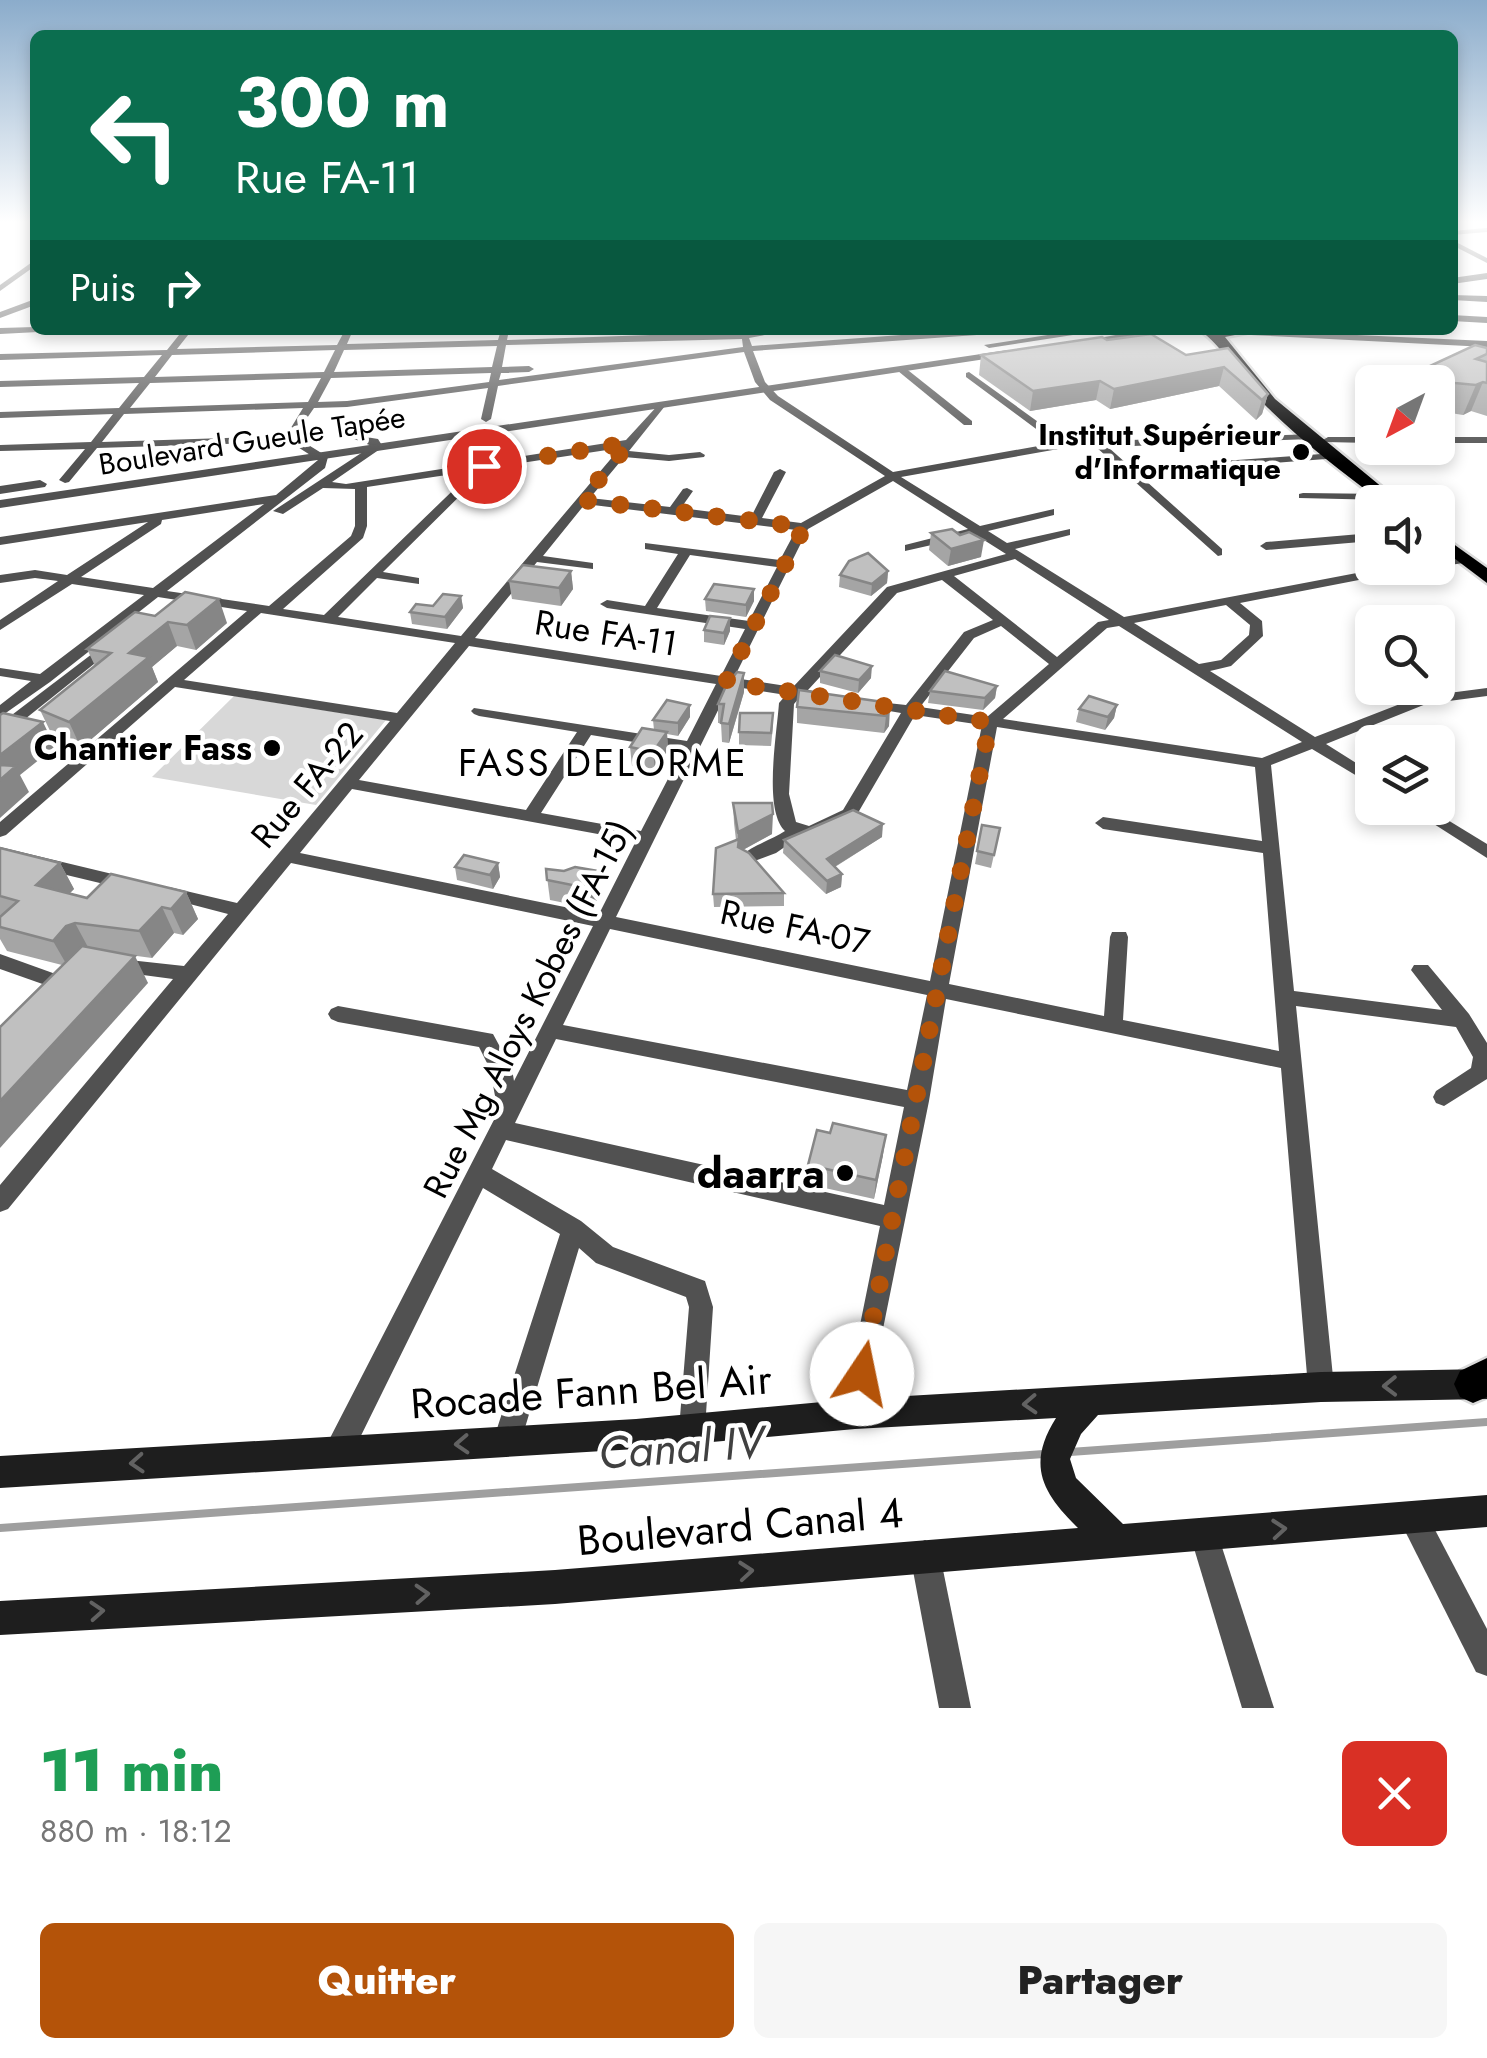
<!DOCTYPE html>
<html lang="fr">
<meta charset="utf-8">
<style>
body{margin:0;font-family:Jost,sans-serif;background:#f6f6f6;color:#222;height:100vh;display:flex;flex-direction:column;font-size:38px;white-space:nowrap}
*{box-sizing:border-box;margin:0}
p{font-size:32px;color:#767676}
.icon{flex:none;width:55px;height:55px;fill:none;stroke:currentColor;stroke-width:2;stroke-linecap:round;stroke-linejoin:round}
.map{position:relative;height:1708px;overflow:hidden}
.details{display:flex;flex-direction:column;background:#fff;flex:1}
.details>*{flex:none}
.guide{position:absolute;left:30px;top:30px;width:1428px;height:305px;border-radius:15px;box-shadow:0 5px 15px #0003;background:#0b6e4f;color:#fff;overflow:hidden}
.needle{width:65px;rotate:221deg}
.buttons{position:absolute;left:1355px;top:365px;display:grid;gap:20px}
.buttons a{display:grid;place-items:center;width:100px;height:100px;border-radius:15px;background:#fff;box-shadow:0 5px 15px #0003;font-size:50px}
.pin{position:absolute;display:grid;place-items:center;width:85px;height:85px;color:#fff;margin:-42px;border:5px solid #fff;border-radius:50%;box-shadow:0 2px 10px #0007}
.me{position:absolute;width:110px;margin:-55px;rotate:11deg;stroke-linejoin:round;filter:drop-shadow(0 0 8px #0008)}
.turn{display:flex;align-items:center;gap:35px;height:210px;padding:0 40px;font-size:45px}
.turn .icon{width:130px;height:130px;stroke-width:2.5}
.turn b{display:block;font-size:70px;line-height:85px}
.then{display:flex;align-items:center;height:95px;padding:0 40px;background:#0003;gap:20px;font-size:38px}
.round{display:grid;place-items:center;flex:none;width:105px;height:105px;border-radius:15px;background:#f6f6f6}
.overview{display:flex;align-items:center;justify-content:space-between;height:170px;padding:0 40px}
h1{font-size:60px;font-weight:800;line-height:75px;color:#1e9e55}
.action{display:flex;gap:20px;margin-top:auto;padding:20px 40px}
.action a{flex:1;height:115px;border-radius:15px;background:#b45309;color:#fff;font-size:40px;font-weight:800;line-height:115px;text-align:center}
.action a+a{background:#f6f6f6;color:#222}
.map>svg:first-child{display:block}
</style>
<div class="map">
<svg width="1487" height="1708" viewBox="0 0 1487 1708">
<rect width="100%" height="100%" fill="#fff"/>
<polygon fill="#d8d8d8" points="234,696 386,720 316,805 152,777"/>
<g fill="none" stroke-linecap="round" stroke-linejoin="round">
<g stroke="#9f9f9f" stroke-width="8">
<polyline points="1070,1452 1487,1422"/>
<polyline points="0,1528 1044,1454"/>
</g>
<defs>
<g id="primary">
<path d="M 1199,330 L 1260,330 L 1225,337 L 1275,399 L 1400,502 L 1382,502 C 1341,471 1300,440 1263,403 C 1241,381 1223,345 1199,330 Z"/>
<polygon points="1438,533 1487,568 1487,583 1438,546"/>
<polygon points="1487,1358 1487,1397 1473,1403 1460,1397 1454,1384 1460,1371"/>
</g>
</defs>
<use href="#primary" stroke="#dbdbdb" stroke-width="5"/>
<g fill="#515151" fill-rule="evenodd">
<polygon points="1487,228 1487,232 1452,235 1452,231"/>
<polygon points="1452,240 1487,258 1487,263 1452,245"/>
<polygon points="35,260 35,266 0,291 0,285"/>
<polygon points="1452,295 1487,296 1487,302 1452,300"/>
<polygon points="1452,315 1487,317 1487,323 1452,321"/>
<polygon points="35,327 38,332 0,334 0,328"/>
<path d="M 183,330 L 192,330 L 177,349 L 337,345 L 345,330 L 353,330 L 347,344 L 498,340 L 501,330 L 509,330 L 507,340 L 792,330 L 749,338 L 752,346 L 969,330 L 1009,330 L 1005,333 L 753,351 L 765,382 L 778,396 L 893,472 L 1055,443 L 966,377 L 966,373 L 969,372 L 1066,442 L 1315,434 L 1315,438 L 1311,439 L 1108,447 L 1222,549 L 1222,555 L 1218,556 L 1096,447 L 1064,448 L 901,477 L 980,526 L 1054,509 L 1054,515 L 988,531 L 1007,543 L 1070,529 L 1070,535 L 1015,549 L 1124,617 L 1383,568 L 1406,568 L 1400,572 L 1240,603 L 1262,621 L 1263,636 L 1231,666 L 1210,671 L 1315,737 L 1418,697 L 1487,688 L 1487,696 L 1426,704 L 1326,744 L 1372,773 L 1372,785 L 1312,749 L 1271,765 L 1294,991 L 1442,1010 L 1411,970 L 1414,965 L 1428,965 L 1469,1014 L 1487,1043 L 1487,1079 L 1444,1106 L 1436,1103 L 1433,1097 L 1436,1091 L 1471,1068 L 1473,1057 L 1456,1027 L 1296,1006 L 1334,1387 L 1330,1396 L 1321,1400 L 1312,1396 L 1308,1387 L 1281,1068 L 946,999 L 929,1101 L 864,1423 L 855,1427 L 846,1423 L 842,1414 L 880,1226 L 506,1140 L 492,1169 L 581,1221 L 613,1247 L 705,1281 L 713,1307 L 705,1429 L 702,1439 L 692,1442 L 682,1439 L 679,1429 L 689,1307 L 686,1297 L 596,1263 L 579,1248 L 521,1441 L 517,1451 L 507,1455 L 497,1451 L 493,1441 L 560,1234 L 483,1188 L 349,1460 L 339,1464 L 329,1460 L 325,1450 L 329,1440 L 498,1112 L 490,1069 L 479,1047 L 338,1022 L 331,1019 L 328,1014 L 331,1009 L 338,1006 L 493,1034 L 512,1069 L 514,1081 L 593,926 L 291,863 L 8,1209 L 0,1212 L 0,1185 L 173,979 L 113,971 L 110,966 L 113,961 L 120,959 L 184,966 L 228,914 L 163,897 L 160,893 L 163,889 L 169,887 L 237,903 L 390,721 L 175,687 L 6,835 L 0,837 L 0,822 L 247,611 L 158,597 L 50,682 L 0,717 L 0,705 L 31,681 L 0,676 L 0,668 L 40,674 L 144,595 L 72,584 L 0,630 L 0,620 L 58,581 L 35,578 L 0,583 L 0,575 L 35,570 L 67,575 L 148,522 L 0,545 L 0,537 L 276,495 L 318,460 L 290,442 L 97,448 L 69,482 L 65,483 L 59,480 L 85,449 L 0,451 L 0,445 L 91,442 L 113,414 L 0,418 L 0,412 L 119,408 L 139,383 L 0,387 L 0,381 L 144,377 L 162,355 L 0,360 L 0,354 L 167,350 ZM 742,339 L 743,347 L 499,380 L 501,373 L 529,372 L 534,369 L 529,366 L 502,367 L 506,345 ZM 497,346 L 492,367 L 334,372 L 344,350 ZM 335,350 L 324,372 L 155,377 L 172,355 ZM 744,352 L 755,382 L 770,400 L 885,476 L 801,523 L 762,518 L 786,472 L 780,469 L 774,472 L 751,517 L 681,508 L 693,491 L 687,488 L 683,489 L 670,507 L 590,498 L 624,457 L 669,461 L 704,457 L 705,455 L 700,452 L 669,455 L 629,451 L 665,406 L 660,403 L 626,440 L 346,484 L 332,482 L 383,447 L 378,439 L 354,435 L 354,439 L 372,446 L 273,511 L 283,514 L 323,488 L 355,489 L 355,526 L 351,536 L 269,606 L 167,591 L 325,468 L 328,457 L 297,438 L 296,434 L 314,408 L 347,407 L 488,388 L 481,419 L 486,422 L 491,419 L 498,386 ZM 491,373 L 489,382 L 347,401 L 318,402 L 331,378 ZM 321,378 L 308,402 L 130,408 L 150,383 ZM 303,408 L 286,436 L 102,442 L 124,414 ZM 620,448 L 461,636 L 338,617 L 377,578 L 419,584 L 419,578 L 383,572 L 488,468 ZM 473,471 L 324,615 L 283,609 L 363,538 L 367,526 L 367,487 ZM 893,481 L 968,529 L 905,545 L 905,551 L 976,535 L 1006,554 L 887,587 L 793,687 L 734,678 L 808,529 ZM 264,504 L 153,588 L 81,577 L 161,524 L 162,520 ZM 585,504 L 796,530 L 780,560 L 645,543 L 645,549 L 678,554 L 645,606 L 607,600 L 600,604 L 607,608 L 745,629 L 721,676 L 475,638 L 537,562 L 593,569 L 593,563 L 543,556 ZM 690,555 L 777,567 L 749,621 L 657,608 ZM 1015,559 L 1109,620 L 1098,622 L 1057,657 L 954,576 ZM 942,580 L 993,620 L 964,632 L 906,705 L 860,700 L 857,703 L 860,706 L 901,713 L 843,810 L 809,826 L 796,822 L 789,794 L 794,704 L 800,697 L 825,699 L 825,693 L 808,690 L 897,593 ZM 1226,605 L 1250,625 L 1249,635 L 1221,660 L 1199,664 L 1134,623 ZM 261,613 L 455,643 L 397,713 L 184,680 ZM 1001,626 L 1049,664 L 987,717 L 920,707 L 974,638 ZM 1119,626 L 1302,742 L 1262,758 L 1003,719 L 1107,628 ZM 469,646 L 716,684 L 687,741 L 474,708 L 471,711 L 474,714 L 479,716 L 577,732 L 526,810 L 359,780 ZM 730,686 L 786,695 L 779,703 C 777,733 763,810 785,831 C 771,840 751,846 740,857 L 749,863 L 776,853 L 802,835 L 817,836 L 855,818 L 915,715 L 982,725 L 930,981 L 616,917 ZM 997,727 L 1255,767 L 1262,841 L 1103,817 L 1095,823 L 1103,829 L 1263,853 L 1279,1051 L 1123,1020 L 1128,937 L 1126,932 L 1112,932 L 1110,937 L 1104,1016 L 949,984 ZM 591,735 L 683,750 L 641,831 L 541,813 ZM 352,789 L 636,841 L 599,914 L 300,853 ZM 610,929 L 927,995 L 907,1090 L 563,1025 ZM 556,1039 L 904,1107 L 884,1205 L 515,1123 Z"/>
<polygon points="1248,330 1487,341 1487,347 1251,335"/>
<polygon points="898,367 904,367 972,421 972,425 964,425 898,371"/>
<polygon points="1328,437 1372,437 1372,443 1324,442 1323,440"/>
<rect x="1438" y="437" width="49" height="6"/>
<polygon points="1335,453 1340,456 1339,458 1209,468 1203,465 1209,462"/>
<polygon points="1303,493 1385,494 1391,497 1385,500 1299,498 1299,494"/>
<polygon points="1372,533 1372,541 1266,550 1260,546 1266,542"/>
<polygon points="1465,555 1469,556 1469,562 1438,567 1438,559"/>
<polygon points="109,641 116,645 114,648 5,735 0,737 0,724"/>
<polygon points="1409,808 1428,808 1487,844 1487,858"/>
<polygon points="0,847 129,878 138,884 129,890 0,859"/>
<polygon points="0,954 75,981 78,986 75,991 68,993 0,969"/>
<polygon points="1413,1503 1423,1507 1487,1629 1487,1676 1476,1672 1403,1527 1399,1517 1403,1507"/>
<polygon points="1204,1521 1214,1525 1218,1535 1274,1708 1242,1708 1190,1535 1194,1525"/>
<polygon points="925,1540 935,1545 940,1555 971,1708 939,1708 910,1555 915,1545"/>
</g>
<g fill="#515151" fill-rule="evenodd">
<polygon points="1487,273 1487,279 1452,284 1452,278"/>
<polygon points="35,299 35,305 0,318 0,312"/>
<polygon points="1079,330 1099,331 989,348 984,345"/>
<polygon points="1143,330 1169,330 1082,345 1077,342"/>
<polygon points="1008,350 1012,351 1012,355 0,508 0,500"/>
<polygon points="40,480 47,484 45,487 0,494 0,486"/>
</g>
<path fill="#1e1e1e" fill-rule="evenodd" d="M 1487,1369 L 1487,1399 L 1321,1402 L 1098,1415 L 1081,1434 L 1070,1459 L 1076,1478 L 1123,1524 L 1487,1495 L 1487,1527 L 555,1604 L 0,1635 L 0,1601 L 555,1570 L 1078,1528 C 1041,1492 1027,1464 1056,1418 L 855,1429 L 636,1449 L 0,1488 L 0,1456 L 636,1419 L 855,1399 L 1321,1372 Z"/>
<use href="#primary" fill="#000" fill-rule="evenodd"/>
</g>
<g fill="#a5a5a5">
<polygon points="1107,340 1186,355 1228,348 1268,394 1262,414 1256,420 1219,386 1110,409 1096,400 1030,411 979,375 981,355"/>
<polygon points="1487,348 1487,416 1471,411 1463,415 1438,411 1438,382 1413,382 1417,372"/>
<polygon points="931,533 981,557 948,566 929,550"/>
<polygon points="571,571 573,589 561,606 512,599 509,581"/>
<polygon points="888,571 887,583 871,596 839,587 840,575"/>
<polygon points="461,596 463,608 447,629 412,624 410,612 433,606"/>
<polygon points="705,599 754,601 746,617 706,611"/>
<polygon points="155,616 227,623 196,650 177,646 152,667 158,682 81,748 52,735 40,710 95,666 87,649"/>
<polygon points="730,618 730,631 724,645 704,642 704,630"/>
<polygon points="820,671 871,678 858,693 820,683"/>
<polygon points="997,686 995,698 983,710 928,703 930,691"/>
<polygon points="744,692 729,743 722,742 721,723 718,723 718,704"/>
<polygon points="883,702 889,726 884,733 797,723 797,707"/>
<polygon points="1117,705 1114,718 1105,730 1076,722 1079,709"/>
<polygon points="690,717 678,736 667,734 668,751 655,771 632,766 630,747 654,730 653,720"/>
<polygon points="773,725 771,746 739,745 739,732"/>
<polygon points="733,803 772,834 743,850 784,893 784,906 714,907 713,894 736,840 734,823"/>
<polygon points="982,825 1000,828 991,868 975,864"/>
<polygon points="882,837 835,867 842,874 841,887 826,894 783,853 784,840"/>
<polygon points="0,848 60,863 74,889 69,894 87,898 186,892 198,919 183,935 174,933 152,958 122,954 148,983 62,965 7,951 0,939"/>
<polygon points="498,863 500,877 493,889 457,880 455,867"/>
<polygon points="546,869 600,891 596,903 585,907 550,900"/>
<polygon points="883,1155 874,1199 807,1184 808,1165"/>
</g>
<g fill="#868686">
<polygon points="1224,367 1219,386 1110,409 1114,389"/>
<polygon points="1100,381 1096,400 1030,411 1033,391"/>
<polygon points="1483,382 1471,411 1463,415 1476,385"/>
<polygon points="1268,394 1262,414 1256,420 1262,400"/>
<polygon points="984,540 981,557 948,566 951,549"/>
<polygon points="571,571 573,589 561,606 559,588"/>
<polygon points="888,571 887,583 871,596 872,584"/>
<polygon points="754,589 754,601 746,617 746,605"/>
<polygon points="461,596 463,608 447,629 445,617"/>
<polygon points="219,599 227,623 196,650 187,625"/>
<polygon points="730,618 730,631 724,645 724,633"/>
<polygon points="168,622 177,646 152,667 158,682 81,748 69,722 129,653"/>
<polygon points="872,666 871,678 858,693 859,680"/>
<polygon points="744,673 744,692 729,743 729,724"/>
<polygon points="997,686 995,698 983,710 985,698"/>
<polygon points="690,705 690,717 678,736 678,723"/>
<polygon points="1117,705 1114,718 1105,730 1108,717"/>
<polygon points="890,709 889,726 884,733 886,716"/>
<polygon points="43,722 55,747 20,775 29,792 0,818 0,755"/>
<polygon points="667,732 668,751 655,771 653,752"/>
<polygon points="773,814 772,834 739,852 738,860 738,832"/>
<polygon points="883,824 882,837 826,872 827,859"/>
<polygon points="60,863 74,889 50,912 36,885"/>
<polygon points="498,863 500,877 493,889 490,875"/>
<polygon points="598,871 600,891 596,903 585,907 582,887"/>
<polygon points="842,874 841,887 826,894 827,881"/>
<polygon points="186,892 198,919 183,935 171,909"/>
<polygon points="162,907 174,933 152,958 139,931"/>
<polygon points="75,923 89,949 68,967 53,941 66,926"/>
<polygon points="135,956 148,983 0,1148 0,1101"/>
<polygon points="886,1135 883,1155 874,1199 876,1180"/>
</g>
<g fill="#c0c0c0" stroke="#868686" stroke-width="2.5">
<polygon points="1151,334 1186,355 1228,348 1268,394 1262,400 1224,367 1114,389 1100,381 1033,391 981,355 1102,337 1107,340"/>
<polygon points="1475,345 1487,348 1487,354 1476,359 1487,362 1487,383 1483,382 1476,385 1455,383 1417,372"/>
<polygon points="952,529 960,535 969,532 984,540 951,549 931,533"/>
<polygon points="868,553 888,571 872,584 840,575 849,561"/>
<polygon points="523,565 571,571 559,588 509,581"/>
<polygon points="714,584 754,589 746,605 705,599"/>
<polygon points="185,592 219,599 187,625 168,622 129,653 149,657 69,722 40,710 111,653 87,649 135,612 155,616"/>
<polygon points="443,594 461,596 445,617 410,612 416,604 433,606"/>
<polygon points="710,616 730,618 724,633 704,630"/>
<polygon points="835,655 872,666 859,680 820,671"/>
<polygon points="945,671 997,686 985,698 930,691"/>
<polygon points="737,672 744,673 729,724 721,723 724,704 718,704 726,686"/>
<polygon points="799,690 883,702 890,709 886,716 797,707"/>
<polygon points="1089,696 1117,705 1108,717 1079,709"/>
<polygon points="667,700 690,705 678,723 653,720"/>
<polygon points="3,713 43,722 0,755 0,715"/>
<polygon points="740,713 773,713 771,733 739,732"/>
<polygon points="642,728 667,732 653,752 630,747"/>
<polygon points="0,765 16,766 0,780"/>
<polygon points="733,803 772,803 773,814 738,832"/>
<polygon points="853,810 883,824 827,859 842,874 827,881 784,840"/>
<polygon points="982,825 1000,828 994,855 977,851"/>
<polygon points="739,839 738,847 749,853 784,893 713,894 716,848"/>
<polygon points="0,848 60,863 36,885 87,898 111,874 186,892 171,909 162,907 139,931 75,923 66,926 53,941 0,927 0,917 18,901 0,896"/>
<polygon points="464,855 498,863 490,875 455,867"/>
<polygon points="575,867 598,871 594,883 582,887 547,880 546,869 564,871"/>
<polygon points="82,946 135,956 0,1101 0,1027"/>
<polygon points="833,1123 886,1135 876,1180 808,1165 817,1130 830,1133"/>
</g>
<defs><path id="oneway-chevron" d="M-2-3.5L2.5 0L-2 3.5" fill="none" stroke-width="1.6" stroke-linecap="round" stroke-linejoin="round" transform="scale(2.5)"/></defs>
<g stroke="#626262">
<use href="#oneway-chevron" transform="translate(1390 1386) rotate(179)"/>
<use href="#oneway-chevron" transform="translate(1030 1404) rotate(177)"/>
<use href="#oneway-chevron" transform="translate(462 1444) rotate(177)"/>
<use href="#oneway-chevron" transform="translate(137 1463) rotate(176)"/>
<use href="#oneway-chevron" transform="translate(1279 1529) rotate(-5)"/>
<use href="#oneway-chevron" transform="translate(746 1571) rotate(-5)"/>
<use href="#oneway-chevron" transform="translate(422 1594) rotate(-3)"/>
<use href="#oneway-chevron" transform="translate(97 1611) rotate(-4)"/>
</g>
<linearGradient id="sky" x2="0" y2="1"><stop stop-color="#8baccb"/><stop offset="0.48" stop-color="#fff"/><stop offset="1" stop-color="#fff" stop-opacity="0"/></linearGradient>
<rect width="1487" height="463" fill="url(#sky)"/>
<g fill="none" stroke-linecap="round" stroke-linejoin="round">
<polyline stroke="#b45309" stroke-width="18" stroke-dasharray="0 32.4" points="484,466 629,443 582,500 804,527 726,682 990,722 862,1374"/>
</g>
<g fill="#000" stroke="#fff" stroke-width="4">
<circle cx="1301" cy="452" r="10"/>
<circle cx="272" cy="748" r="10"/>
<circle cx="845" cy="1173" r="10"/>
</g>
<g text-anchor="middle" stroke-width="9" stroke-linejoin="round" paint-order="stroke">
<g font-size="30" font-weight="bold" fill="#000" stroke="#fff" text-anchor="end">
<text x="1281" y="445">Institut Supérieur<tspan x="1281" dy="34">d'Informatique</tspan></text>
</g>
<g font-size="30" fill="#000" stroke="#fff">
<text transform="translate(252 441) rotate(-9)" y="10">Boulevard Gueule Tapée</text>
</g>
<g font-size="35" fill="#000" stroke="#fff">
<text transform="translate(606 633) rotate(9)" y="12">Rue FA-11</text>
<text transform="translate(307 785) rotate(-50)" y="12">Rue FA-22</text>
<text transform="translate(795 927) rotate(12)" y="12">Rue FA-07</text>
<text transform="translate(528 1009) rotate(-63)" y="12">Rue Mg Aloys Kobes (FA-15)</text>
</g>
<g font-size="35" font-weight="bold" fill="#000" stroke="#fff" text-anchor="end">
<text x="252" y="760">Chantier Fass</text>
</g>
<g font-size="38" letter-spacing="2.5" fill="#000" stroke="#fff">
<text x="603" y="776">FASS DELORME</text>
</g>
<g font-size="42" font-weight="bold" fill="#000" stroke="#fff" text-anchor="end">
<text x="825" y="1188">daarra</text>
</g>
<g font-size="42" fill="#000" stroke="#fff">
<text transform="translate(591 1391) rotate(-4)" y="15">Rocade Fann Bel Air</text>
<text transform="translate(740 1526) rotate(-5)" y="15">Boulevard Canal 4</text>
</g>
<g font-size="45" font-style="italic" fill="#404040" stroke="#fff">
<text transform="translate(681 1447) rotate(-4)" y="16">Canal IV</text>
</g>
</g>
</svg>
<div class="buttons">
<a><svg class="needle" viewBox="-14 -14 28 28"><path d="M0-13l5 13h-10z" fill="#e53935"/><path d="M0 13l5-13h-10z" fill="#767676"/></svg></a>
<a><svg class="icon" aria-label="sound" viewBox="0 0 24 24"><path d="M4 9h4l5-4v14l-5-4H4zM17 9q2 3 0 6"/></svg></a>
<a><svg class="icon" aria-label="search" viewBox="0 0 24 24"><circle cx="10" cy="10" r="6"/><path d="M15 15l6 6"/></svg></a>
<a><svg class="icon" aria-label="layers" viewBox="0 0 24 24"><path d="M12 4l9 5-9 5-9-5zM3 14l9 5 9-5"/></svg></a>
</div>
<div class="pin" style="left:484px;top:466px;background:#d93025"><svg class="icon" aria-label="arrive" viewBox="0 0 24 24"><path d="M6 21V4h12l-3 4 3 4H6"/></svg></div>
<svg class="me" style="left:862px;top:1374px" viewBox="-20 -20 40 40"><circle r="19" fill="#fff"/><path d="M0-13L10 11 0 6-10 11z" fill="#b45309"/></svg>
<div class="guide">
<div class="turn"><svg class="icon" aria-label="left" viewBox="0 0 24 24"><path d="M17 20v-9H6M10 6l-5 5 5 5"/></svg><div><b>300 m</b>Rue FA-11</div></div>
<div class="then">Puis<svg class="icon" aria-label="right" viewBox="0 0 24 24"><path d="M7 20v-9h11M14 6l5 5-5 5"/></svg></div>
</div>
</div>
<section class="details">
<div class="overview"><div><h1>11 min</h1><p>880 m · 18:12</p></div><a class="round" style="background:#d93025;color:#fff"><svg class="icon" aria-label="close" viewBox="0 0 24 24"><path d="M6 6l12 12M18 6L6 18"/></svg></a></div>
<div class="action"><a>Quitter</a><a>Partager</a></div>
</section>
